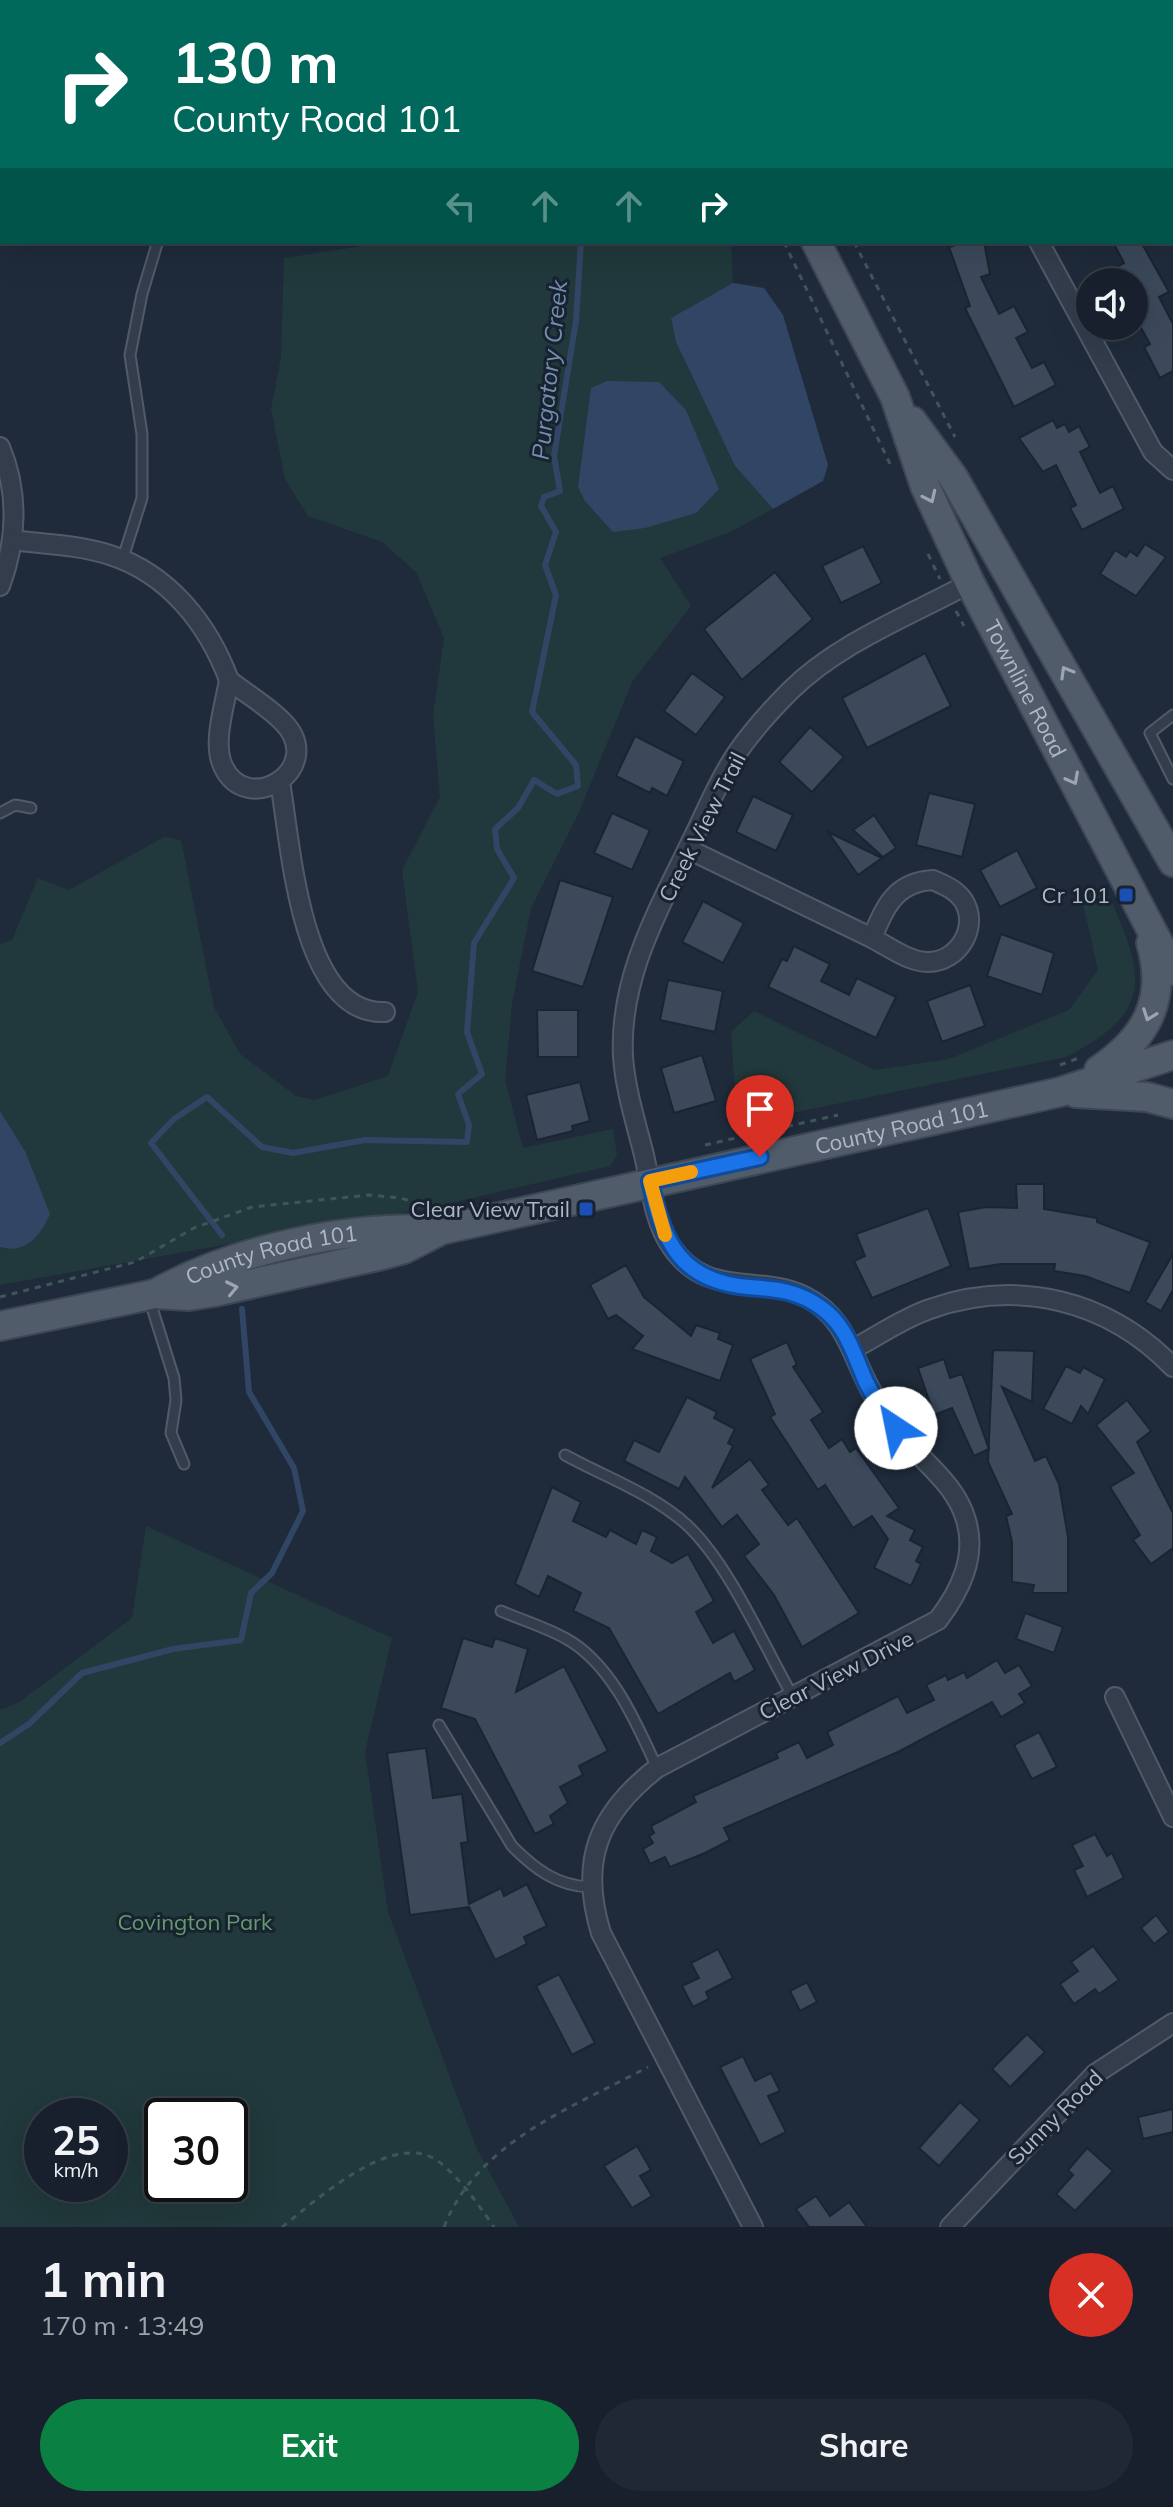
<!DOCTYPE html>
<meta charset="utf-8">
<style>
body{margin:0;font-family:Mulish,sans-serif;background:#202834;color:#f1f3f6;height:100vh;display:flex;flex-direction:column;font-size:30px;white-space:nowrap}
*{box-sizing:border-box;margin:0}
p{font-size:26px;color:#9ea3a9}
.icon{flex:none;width:44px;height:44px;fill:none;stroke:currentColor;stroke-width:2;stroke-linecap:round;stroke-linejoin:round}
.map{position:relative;height:2227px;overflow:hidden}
.sheet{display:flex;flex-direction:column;background:#17202c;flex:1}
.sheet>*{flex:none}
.hud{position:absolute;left:0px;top:0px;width:1174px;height:244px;box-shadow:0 8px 32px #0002,0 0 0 2px #363e48;background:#00695c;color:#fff;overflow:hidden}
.tools{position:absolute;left:1076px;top:268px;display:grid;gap:16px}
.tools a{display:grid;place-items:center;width:72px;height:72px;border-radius:50%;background:#17202c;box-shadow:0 8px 32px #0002,0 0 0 2px #363e48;font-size:40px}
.speed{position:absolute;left:24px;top:2098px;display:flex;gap:16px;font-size:40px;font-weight:700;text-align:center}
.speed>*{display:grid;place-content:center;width:104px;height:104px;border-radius:50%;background:#17202c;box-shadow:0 8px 32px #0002,0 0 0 2px #363e48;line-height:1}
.speed small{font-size:20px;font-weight:400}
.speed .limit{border:4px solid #111;border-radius:12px;background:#fff;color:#111}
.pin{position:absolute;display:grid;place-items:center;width:68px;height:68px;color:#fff;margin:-82px -34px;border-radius:50% 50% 50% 0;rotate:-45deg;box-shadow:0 0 8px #0007}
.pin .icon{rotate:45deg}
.me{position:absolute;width:88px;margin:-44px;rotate:326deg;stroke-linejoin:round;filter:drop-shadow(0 0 6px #0008)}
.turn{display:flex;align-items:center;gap:28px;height:168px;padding:0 40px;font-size:36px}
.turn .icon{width:104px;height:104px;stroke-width:2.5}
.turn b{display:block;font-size:56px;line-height:68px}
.lanes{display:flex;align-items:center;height:76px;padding:0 40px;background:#0003;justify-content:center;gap:40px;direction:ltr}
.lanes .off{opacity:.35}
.round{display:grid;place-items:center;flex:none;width:84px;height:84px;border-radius:42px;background:#202834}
.summary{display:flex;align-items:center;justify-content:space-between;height:136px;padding:0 40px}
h1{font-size:48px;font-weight:700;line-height:60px}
.action{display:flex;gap:16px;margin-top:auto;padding:16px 40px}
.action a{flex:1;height:92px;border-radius:48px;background:#0b8043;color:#fff;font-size:32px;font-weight:700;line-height:92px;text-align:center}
.action a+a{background:#202834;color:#f1f3f6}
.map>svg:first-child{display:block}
</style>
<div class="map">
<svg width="1173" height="2227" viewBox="0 0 1173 2227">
<rect width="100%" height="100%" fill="#1f2b3b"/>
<g fill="#21393c" fill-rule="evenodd">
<polygon points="365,242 731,242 733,283 671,318 676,342 735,466 773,509 728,533 660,558 691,606 632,682 579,812 531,908 512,1004 505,1080 523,1148 613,1129 617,1155 610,1166 434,1207 0,1285 0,1247 8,1250 25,1151 0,1111 0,944 12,940 38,878 69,890 164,837 181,840 214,1007 240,1054 296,1096 315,1100 388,1076 418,992 402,870 440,797 433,715 444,638 416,572 382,542 308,516 285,479 271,409 281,358 284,258 363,246"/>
<path d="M 1104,885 C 1141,968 1162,1009 1066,1057 L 737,1124 L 731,1032 L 754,1011 L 875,1070 L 949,1059 L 1069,1010 L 1098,970 L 1081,895 Z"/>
<path d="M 146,1526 L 392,1638 L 365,1752 L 388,1912 L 476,2147 L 519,2227 L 0,2227 L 0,1710 L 18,1703 L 132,1618 ZM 110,2116 L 110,2184 L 42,2184 L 42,2116 ZM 230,2116 L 230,2184 L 162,2184 L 162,2116 Z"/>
</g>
<g fill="#314664">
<polygon points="733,283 764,288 783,315 828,465 823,481 773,509 735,466 676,342 671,318"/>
<polygon points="607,381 659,382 686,410 719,489 696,513 645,528 613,532 585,501 578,487 591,388"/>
<path d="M 0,1111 L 25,1151 L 50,1214 C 41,1235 25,1255 0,1247 Z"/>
</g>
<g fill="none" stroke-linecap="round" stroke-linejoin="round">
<g stroke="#314664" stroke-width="6">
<polyline points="589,2 589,0"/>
<polyline points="222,1235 151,1143 174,1119 207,1097 262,1147 293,1153 365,1140 467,1142 469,1125 458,1094 482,1074 467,1032 474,943 514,878 497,849 495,829 518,808 534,780 557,794 578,786 576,765 532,712 556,595 545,565 556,532 541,506 544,497 560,491 554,456 576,321 581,242"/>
<polyline points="0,1743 29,1724 82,1673 173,1649 241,1640 251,1593 272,1573 303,1511 294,1468 249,1392 242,1309"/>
</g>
</g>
<g fill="#3b495b" stroke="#1b2431" stroke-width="2">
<polygon points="951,242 984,242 990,274 981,277 999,314 1014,306 1028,332 1016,338 1032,368 1044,362 1056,385 1014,407 965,308 970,306 949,247 953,246"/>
<polygon points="1113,242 1141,242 1169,292 1159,297 1173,324 1173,371 1160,378 1144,347 1150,344 1134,315 1134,282 1091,282 1124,263"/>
<polygon points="1053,420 1057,428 1065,424 1069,432 1079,426 1090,447 1080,452 1100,493 1113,486 1124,509 1082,530 1070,508 1076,505 1056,465 1043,472 1019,438"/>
<polygon points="1145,544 1166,557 1136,596 1100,574 1115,550 1126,557 1130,551 1137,556"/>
<polygon points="863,546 882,583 841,603 822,566"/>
<polygon points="775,572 813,619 742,680 704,629"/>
<polygon points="925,653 951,706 867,748 842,698"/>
<polygon points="692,673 725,697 696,735 664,711"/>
<polygon points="810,727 844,757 812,792 779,762"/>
<polygon points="635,736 684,761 667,796 652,788 650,793 616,776"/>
<polygon points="929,793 975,804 962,857 916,845"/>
<polygon points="753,796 793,815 776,851 736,832"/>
<polygon points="612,813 650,830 632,870 594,853"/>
<polygon points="874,815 896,848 883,857 853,830"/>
<polygon points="828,832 882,858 858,875"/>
<polygon points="1017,850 1037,888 1000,907 980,870"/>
<polygon points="560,880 613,897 583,987 532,971"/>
<polygon points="703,901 744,923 723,963 682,942"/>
<polygon points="1001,934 1054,953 1042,995 987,976"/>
<polygon points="794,946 830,964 821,981 849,995 857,978 896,997 876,1038 768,987 782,959 787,961"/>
<polygon points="668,980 723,991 715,1032 660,1020"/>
<polygon points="970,985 985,1026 942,1042 927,1001"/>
<polygon points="537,1010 578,1010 578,1057 538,1057"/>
<polygon points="702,1055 716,1101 674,1113 661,1068"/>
<polygon points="580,1082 590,1121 572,1126 573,1131 537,1140 526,1095"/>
<polygon points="1016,1184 1044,1184 1044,1209 1097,1218 1097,1222 1150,1242 1130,1293 1085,1276 1054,1271 1055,1264 1001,1264 969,1269 958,1212 986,1207 1017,1208"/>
<polygon points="928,1208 951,1266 872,1298 854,1261 865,1256 856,1234"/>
<polygon points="1173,1254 1173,1290 1161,1311 1145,1302"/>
<polygon points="626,1265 644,1297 691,1336 696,1325 720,1333 718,1339 733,1345 720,1381 632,1349 643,1336 616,1315 608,1319 590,1285"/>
<polygon points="787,1342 797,1365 793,1367 823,1412 811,1420 829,1448 842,1439 850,1452 856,1448 899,1508 887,1516 915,1530 910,1540 923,1547 916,1561 921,1564 911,1586 874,1568 888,1539 872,1516 853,1528 825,1485 818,1490 770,1417 775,1414 750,1359"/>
<polygon points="993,1350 1034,1351 1032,1402 1002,1387 1035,1461 1046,1456 1059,1484 1068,1537 1068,1593 1032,1593 1034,1585 1012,1582 1012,1542 1006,1516 1012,1514 988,1462"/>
<polygon points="944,1359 950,1378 962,1374 989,1449 974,1456 952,1408 934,1415 918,1368"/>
<polygon points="1066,1366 1080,1373 1083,1367 1105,1379 1088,1414 1081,1406 1072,1424 1043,1409"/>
<polygon points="687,1397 717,1412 714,1418 735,1429 728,1443 733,1446 712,1488 750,1459 769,1485 762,1490 788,1525 797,1518 859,1613 802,1647 774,1595 744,1556 759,1544 737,1515 722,1527 685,1477 679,1489 624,1461 634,1440 659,1452"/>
<polygon points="1127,1400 1151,1431 1137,1442 1173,1513 1173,1548 1151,1564 1133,1540 1140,1535 1110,1487 1134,1473 1096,1425"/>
<polygon points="552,1487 581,1502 573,1521 606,1537 610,1530 636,1544 642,1530 657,1537 651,1551 672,1563 688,1554 714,1601 696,1612 713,1643 734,1631 755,1670 734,1682 730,1673 658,1714 609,1628 573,1611 581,1593 548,1576 539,1597 515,1584"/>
<polygon points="1025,1613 1063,1627 1054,1653 1016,1639"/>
<polygon points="463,1638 492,1647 495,1638 528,1649 516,1692 564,1666 608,1751 579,1766 583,1775 560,1787 568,1803 550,1816 554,1824 535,1834 475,1719 441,1708"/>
<polygon points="997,1660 1005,1673 1019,1665 1032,1686 1019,1694 1025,1703 1001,1717 992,1702 898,1752 724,1828 730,1840 705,1853 670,1867 665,1857 650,1864 643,1849 653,1843 649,1836 654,1833 651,1826 696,1802 693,1796 778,1758 776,1753 799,1742 807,1758 833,1745 827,1732 898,1696 907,1713 934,1700 926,1685 946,1675 948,1680 964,1672 967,1678"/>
<polygon points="1039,1732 1057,1767 1032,1779 1014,1745"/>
<polygon points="426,1748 433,1798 462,1794 468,1842 461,1843 469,1904 501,1888 504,1896 527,1884 547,1926 524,1937 527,1944 495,1960 469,1907 410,1915 387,1753"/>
<polygon points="1095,1834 1107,1856 1112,1853 1124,1878 1087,1897 1074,1870 1083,1866 1072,1845"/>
<polygon points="1156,1915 1169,1932 1154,1944 1141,1928"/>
<polygon points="1093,1946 1119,1980 1099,1994 1095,1989 1074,2004 1060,1984 1078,1971 1071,1962"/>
<polygon points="718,1949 733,1978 706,1992 709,1999 693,2007 682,1986 699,1978 691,1963"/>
<polygon points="559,1974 595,2043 572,2055 536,1986"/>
<polygon points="807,1982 817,2002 800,2011 790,1991"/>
<polygon points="1027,2034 1045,2052 1010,2087 992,2069"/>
<polygon points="743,2056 755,2081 771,2073 780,2091 768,2096 786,2132 760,2145 720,2067"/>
<polygon points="960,2102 980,2120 939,2166 919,2148"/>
<polygon points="1173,2109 1173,2132 1143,2139 1138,2117"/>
<polygon points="637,2146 651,2170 640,2176 652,2196 632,2208 604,2166"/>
<polygon points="1087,2148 1113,2171 1075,2211 1056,2194 1073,2175 1068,2170"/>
<polygon points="816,2196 830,2216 849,2202 867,2227 809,2227 796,2209"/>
</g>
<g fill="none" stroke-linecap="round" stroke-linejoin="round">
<defs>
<g id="service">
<polyline points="122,561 142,498 142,434 130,355 142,294 157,244"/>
<polyline points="1173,715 1150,733 1173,779"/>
<polyline points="0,813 15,805 31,808"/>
<polyline points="149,1298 174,1378 176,1400 171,1433 184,1464"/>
<path d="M 565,1455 C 605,1477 653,1494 687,1525 C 729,1564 764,1646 793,1697"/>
<path d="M 501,1611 C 522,1620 545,1627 565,1638 C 611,1663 636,1722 657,1768"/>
<path d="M 439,1725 L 512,1846 C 535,1869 557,1886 590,1887"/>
</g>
<g id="minor">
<polyline points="286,0 286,2"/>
<polyline points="1109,0 1110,2"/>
<polyline points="45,2 49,0"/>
<polyline points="0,31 2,29"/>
<polyline points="1172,116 1173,118"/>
<polyline points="1039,242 1153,452 1173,470"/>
<path d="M 0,447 C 19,492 17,541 0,586"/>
<path d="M 12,540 C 44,544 79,545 110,555 C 169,574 208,624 229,680"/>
<path d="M 229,680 C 246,694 268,706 283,722 C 328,768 247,819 223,766 C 212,743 225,705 229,680 Z"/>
<path d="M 280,782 C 291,844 300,1016 385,1012"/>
<polyline points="688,849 872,938"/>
<path d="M 933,880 C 944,885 955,889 963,900 C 980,926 959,962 928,962 C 909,962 889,947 872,938 C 885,907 895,882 933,880 Z"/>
<path d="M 853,1349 C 878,1336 903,1318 930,1309 C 1018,1278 1108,1300 1173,1367"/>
<polyline points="1115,1697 1173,1817"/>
<path d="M 753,2227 L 601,1933 C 579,1861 598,1814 657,1768 L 938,1620 C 960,1591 977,1557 966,1520 C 956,1485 927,1466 905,1439 C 891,1422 877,1403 867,1383 C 850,1349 843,1316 806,1297 C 758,1273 707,1300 671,1246 C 653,1220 651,1185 644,1155 C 636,1123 625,1089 623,1056 C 619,976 660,907 693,838 C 707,810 719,779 737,753 C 752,731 771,710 790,691 C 838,643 911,615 970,583"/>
<polyline points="950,2227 1095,2074 1173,2023"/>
</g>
<g id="primary">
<polyline points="692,0 693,2"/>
<path id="s1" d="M 816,242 L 895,397 L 925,486 L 970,583 L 1173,971"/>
<polyline points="912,421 953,477 1173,862"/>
<path d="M 1099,1070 C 1145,1039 1168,1001 1151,943"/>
<polyline points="1076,1093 1147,1097 1173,1104"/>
<path id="s2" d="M 155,1294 C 235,1249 348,1225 440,1230"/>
<path id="s3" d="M 0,1326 L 155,1294 L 189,1296 L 214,1292 L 382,1255 L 404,1249 L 441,1230 L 1060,1092 L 1173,1055"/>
</g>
</defs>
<use href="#service" stroke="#515a69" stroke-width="13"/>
<use href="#minor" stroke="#515a69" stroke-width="22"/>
<use href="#primary" stroke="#3d4654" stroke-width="32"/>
<g stroke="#3f5659" stroke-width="3" stroke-dasharray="6 6" stroke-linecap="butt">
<polyline points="659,0 660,2"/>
<polyline points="727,0 728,2"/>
<polyline points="784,242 891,466"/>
<polyline points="854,242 955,437"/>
<polyline points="928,554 940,579"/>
<polyline points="956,611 964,626"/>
<polyline points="1060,1065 1079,1058"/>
<polyline points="705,1145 838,1115"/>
<polyline points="0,1297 135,1262 194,1228 252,1207 369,1195 401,1198 422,1205"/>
<path d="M 282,2227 C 317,2200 393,2129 438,2161 C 461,2179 477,2203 494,2227"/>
<path d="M 444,2227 C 478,2141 572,2108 648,2067"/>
</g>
<use href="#service" stroke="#333d4b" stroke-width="9"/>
<use href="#minor" stroke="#333d4b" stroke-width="18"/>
<use href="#primary" stroke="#515c6b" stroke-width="28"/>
</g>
<defs><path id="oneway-chevron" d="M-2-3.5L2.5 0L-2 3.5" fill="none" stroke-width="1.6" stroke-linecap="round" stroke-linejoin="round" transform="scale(2)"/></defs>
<g stroke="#9ba5b5">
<use href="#oneway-chevron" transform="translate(930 497) rotate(65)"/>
<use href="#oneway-chevron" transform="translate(1066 672) rotate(-120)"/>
<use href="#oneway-chevron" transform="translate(1073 779) rotate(62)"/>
<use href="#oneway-chevron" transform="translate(1149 1015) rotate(110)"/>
<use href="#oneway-chevron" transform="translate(232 1288) rotate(-12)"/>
</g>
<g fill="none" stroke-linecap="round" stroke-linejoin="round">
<defs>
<path id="route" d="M 760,1157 L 650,1181 C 663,1242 680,1281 748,1287 C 777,1289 800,1291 823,1309 C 847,1327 854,1355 866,1382 C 874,1398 885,1414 896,1428"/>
</defs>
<use href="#route" stroke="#114b97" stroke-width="20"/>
<use href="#route" stroke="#1a73e8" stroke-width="14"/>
<polyline stroke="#f59e0b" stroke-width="14" points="665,1235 650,1181 691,1172"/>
</g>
<g fill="#1a4fb4" stroke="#19222f" stroke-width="3">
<rect x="1118" y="887" width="16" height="16" rx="4"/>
<rect x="578" y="1201" width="16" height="16" rx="4"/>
</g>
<g text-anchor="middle" stroke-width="6" stroke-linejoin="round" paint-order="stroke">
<g font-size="22" fill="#aeb7c7" stroke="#19222f">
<text dy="8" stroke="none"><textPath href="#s1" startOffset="494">Townline Road</textPath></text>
<text transform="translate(702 827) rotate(-63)" y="8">Creek View Trail</text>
<text dy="8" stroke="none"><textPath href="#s3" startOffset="926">County Road 101</textPath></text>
<text dy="8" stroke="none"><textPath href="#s2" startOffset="124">County Road 101</textPath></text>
<text transform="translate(836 1675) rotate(-27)" y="8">Clear View Drive</text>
<text transform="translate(1055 2117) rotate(-45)" y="8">Sunny Road</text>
</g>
<g font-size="22" fill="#aeb7c7" stroke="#19222f" text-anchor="end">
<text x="1110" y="903">Cr 101</text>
<text x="570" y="1217">Clear View Trail</text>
</g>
<g font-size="22" fill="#639a70" stroke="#19222f">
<text x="195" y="1930">Covington Park</text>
</g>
<g font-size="24" font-style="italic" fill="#748eb2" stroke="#19222f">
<text transform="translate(550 370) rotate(-84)" y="8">Purgatory Creek</text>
</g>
</g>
</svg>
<div class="tools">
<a><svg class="icon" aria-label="sound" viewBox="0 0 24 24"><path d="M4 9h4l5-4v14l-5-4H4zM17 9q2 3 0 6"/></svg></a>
</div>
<div class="speed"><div>25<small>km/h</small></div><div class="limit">30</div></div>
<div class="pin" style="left:760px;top:1157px;background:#d93025"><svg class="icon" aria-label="arrive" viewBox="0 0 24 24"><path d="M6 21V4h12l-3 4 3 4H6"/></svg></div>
<svg class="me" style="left:896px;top:1428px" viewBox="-20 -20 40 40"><circle r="19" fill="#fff"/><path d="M0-13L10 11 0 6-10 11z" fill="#1a73e8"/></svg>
<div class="hud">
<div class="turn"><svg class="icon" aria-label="right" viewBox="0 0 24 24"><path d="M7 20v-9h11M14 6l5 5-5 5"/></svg><div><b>130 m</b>County Road 101</div></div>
<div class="lanes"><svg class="icon off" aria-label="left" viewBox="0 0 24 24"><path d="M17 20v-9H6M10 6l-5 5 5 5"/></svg><svg class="icon off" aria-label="ahead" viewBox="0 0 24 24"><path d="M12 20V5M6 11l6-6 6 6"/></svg><svg class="icon off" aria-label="ahead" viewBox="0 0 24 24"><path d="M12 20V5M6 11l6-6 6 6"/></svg><svg class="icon" aria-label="right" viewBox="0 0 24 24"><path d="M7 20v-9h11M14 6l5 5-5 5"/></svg></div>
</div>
</div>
<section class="sheet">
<div class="summary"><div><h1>1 min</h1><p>170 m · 13:49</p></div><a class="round" style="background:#d93025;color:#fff"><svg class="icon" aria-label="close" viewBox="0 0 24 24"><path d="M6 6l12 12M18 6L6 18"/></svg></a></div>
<div class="action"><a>Exit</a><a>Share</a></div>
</section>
